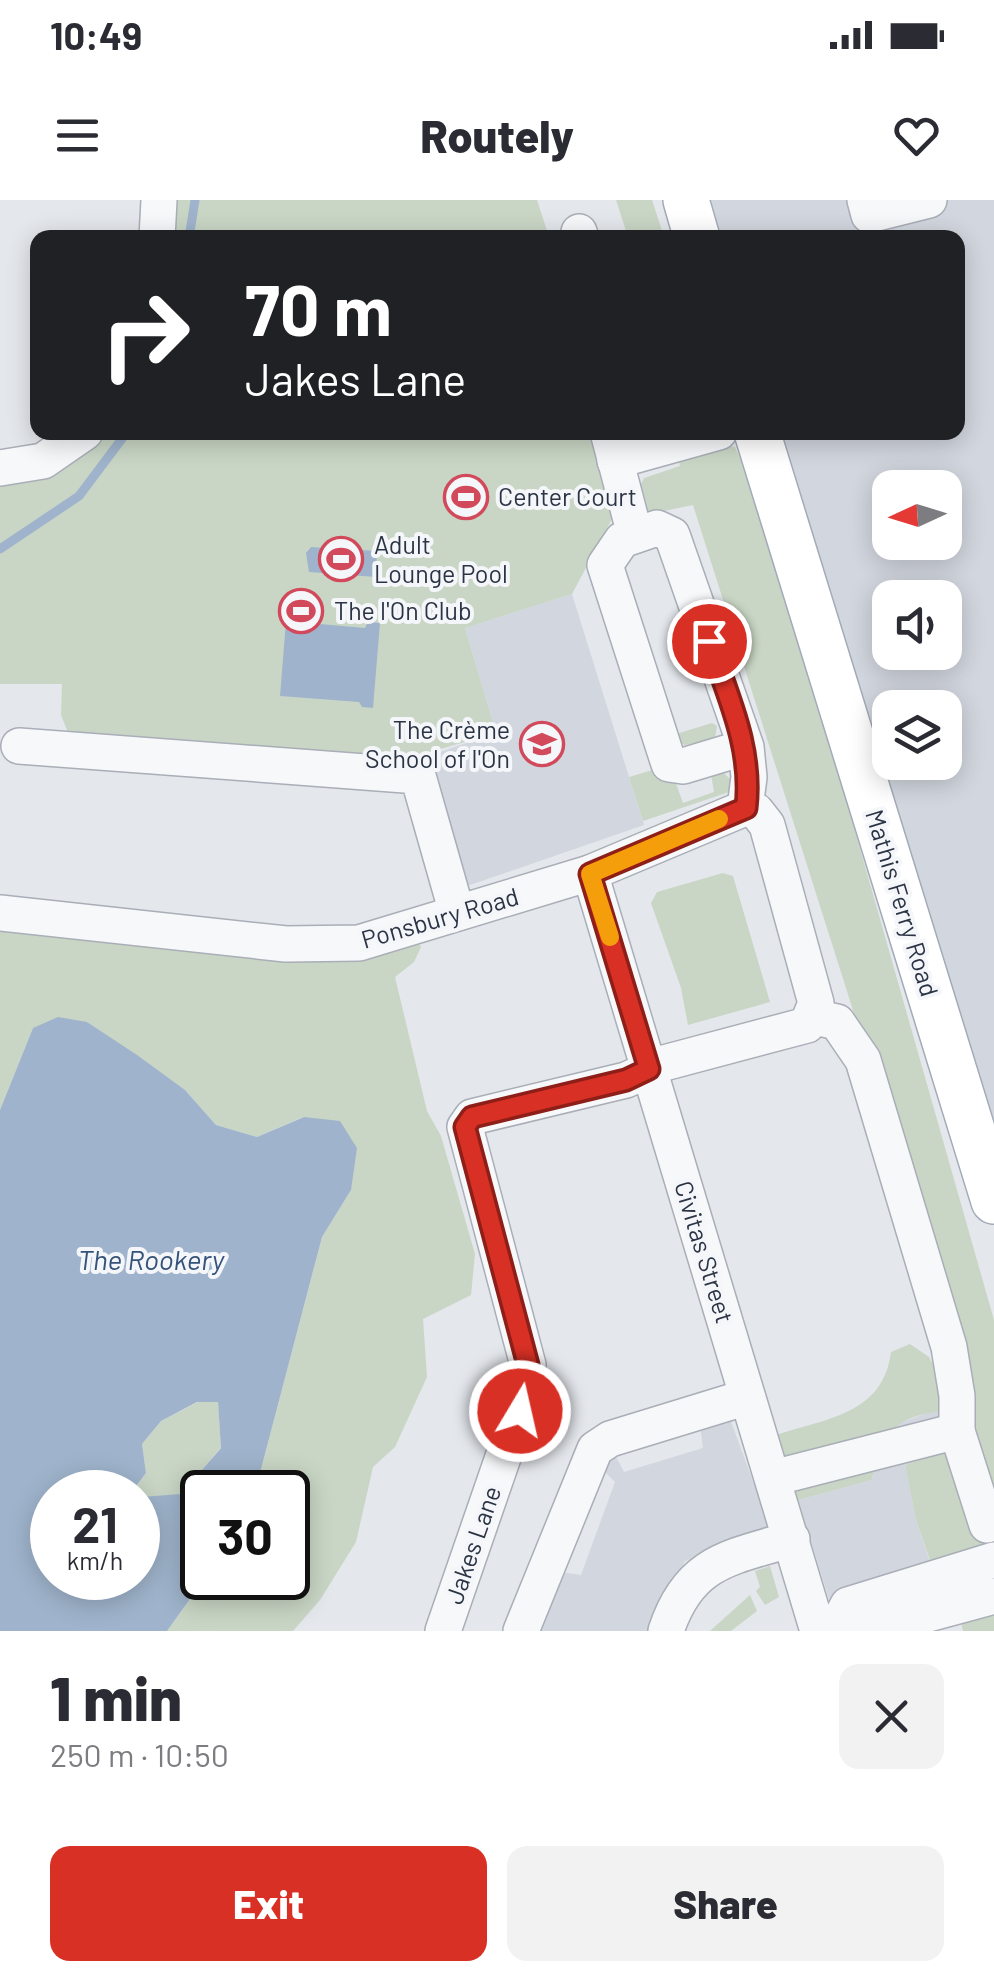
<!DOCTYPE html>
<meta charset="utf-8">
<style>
body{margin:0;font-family:Barlow,sans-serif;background:#f2f2f3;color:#2b2b33;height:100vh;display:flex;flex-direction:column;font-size:38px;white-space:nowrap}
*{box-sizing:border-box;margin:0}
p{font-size:32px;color:#7c7c81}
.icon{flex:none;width:55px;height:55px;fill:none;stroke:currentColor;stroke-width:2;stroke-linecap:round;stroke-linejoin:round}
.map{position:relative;height:1431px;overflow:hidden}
.sheet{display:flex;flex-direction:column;background:#fff;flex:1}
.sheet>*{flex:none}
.hud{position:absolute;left:30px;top:30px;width:935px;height:210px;border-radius:20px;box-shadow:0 5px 25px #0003;background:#202124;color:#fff;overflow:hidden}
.needle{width:65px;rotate:266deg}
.buttons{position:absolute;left:872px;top:270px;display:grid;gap:20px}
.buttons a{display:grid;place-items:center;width:90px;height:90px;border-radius:20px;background:#fff;box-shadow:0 5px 25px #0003;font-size:50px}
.speed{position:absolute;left:30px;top:1270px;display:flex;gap:20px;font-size:50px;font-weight:700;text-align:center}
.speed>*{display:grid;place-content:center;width:130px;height:130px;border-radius:50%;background:#fff;box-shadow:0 5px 25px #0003;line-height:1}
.speed small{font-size:25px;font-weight:400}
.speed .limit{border:5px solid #111;border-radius:15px;background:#fff;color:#111}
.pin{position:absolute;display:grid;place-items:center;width:85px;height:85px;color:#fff;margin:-42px;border:5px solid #fff;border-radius:50%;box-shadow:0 2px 10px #0007}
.me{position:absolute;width:110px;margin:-55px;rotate:9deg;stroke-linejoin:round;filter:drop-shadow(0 0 8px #0008)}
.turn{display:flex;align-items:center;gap:35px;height:210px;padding:0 50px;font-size:45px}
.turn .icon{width:130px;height:130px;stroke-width:2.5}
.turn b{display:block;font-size:70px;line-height:85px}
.round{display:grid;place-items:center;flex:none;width:105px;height:105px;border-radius:20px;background:#f2f2f3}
.headline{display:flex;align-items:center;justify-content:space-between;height:170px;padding:0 50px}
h1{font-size:60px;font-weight:800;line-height:75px}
.cta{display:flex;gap:20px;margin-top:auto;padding:20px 50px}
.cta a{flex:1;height:115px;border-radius:20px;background:#d93025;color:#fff;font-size:40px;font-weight:800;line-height:115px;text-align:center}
.cta a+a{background:#f2f2f3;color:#2b2b33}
.status{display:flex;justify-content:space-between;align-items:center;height:70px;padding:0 50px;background:#fff;direction:ltr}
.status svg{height:28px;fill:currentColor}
header{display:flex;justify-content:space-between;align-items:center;height:130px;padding:0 50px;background:#fff;font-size:45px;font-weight:800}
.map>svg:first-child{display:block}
</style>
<div class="status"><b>10:49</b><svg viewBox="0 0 49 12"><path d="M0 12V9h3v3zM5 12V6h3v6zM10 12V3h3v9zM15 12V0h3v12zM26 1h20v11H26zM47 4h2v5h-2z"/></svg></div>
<header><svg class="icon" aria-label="menu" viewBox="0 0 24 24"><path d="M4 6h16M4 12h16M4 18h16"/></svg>Routely<svg class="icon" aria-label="heart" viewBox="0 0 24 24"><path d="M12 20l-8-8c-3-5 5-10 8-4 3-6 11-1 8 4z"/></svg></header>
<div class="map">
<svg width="994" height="1431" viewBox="0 0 994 1431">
<rect width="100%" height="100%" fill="#e4e7ec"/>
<g fill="#d2d6de" fill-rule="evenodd">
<path d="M 711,0 L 994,0 L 994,969 L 779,233 L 958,232 L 958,38 L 722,37 ZM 890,288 L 945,288 L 945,342 L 890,342 ZM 890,398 L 945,398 L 945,452 L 890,452 ZM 890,508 L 945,508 L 945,562 L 890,562 Z"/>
<polygon points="572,394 644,625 470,685 460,682 449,661 434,554 496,533 465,428"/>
<polygon points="965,1207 932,1255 905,1265 916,1320 933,1371 829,1399 798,1300 872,1280 877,1247 892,1226 932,1211"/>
<polygon points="729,1216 769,1325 766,1334 685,1361 657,1431 537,1431 561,1372 581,1375 615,1282 599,1266 615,1255 624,1272 703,1248 700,1225"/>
</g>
<g fill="#c9d6c5">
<polygon points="177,0 537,0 549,37 174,38"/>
<polygon points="616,0 652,0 664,37 628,37"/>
<polygon points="589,232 614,315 572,394 465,428 496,533 409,558 73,545 61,515 62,484 0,484 0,285 42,280 104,233"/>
<path d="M 718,245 L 735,247 L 743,265 L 830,543 L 994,1120 L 994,1345 L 932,1366 L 916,1320 L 905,1265 L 932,1255 L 965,1208 C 908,1214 882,1219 872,1280 L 798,1300 L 776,1235 C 828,1218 883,1214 891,1152 L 910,1144 L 929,1157 L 940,1178 L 953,1126 L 693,305 L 649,314 L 641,284 L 644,278 L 680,266 L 678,256 Z"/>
<polygon points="712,523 717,526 715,538 685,545 675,541 676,534"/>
<polygon points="659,568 663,582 674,578 683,603 714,592 711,574 721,570 733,582 732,591 643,621 629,577"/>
<polygon points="723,673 733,676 770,802 688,825 681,788 651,703 657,692"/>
<polygon points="0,731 202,751 413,734 421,747 414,762 395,777 427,911 441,936 475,1054 471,1095 423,1119 427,1177 395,1247 373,1267 356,1342 320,1400 293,1431 167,1431 205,1378 288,1378 288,1292 255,1292 322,1037 351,990 303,917 257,937 216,925 185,890 87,822 33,828 0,910"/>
<polygon points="198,1202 218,1202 221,1247 181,1295 141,1297 137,1286 146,1273 142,1244 161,1221"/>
<polygon points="770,1366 779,1397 765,1405 756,1391 760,1387 755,1371"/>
<polygon points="750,1395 757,1411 731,1431 710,1431"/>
<polygon points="994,1406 994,1431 963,1431 959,1415"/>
</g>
<g fill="#9fb4cc" fill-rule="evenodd">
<polygon points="311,347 377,351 376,377 309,372 306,353"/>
<polygon points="286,421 365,428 368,422 380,423 373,508 362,507 359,502 280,496"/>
<path d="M 58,817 L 87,822 L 137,855 L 185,890 L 216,925 L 257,937 L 304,917 L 340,921 L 357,948 L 351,990 L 322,1037 L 255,1292 L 202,1292 L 205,1378 L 167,1431 L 0,1431 L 0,910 L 33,828 ZM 197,1202 L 218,1202 L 221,1248 L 181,1294 L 141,1297 L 137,1285 L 146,1273 L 142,1244 L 161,1221 ZM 52,1292 L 138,1292 L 138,1378 L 52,1378 Z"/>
</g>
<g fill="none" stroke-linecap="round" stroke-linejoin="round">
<g stroke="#9fb4cc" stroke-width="9">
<polyline points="189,38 195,0"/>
<polyline points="0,349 79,296 127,232"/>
</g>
<defs>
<g id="minor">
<polyline points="865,0 869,15 929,0"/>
<polyline points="579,32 581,38"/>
<polyline points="157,38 159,0"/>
<polyline points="608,232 635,335"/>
<polyline points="615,261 719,232"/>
<polyline points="0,268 43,261 85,232"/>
<polyline points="19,546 418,576 457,713"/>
<polyline points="745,608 749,577 746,547 672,335 657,328 622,340 605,365 669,564 683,566 746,547"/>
<polyline points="590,673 818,1431"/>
<polyline points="0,713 286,744 359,743 590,673 745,608"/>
<polyline points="814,817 837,822 863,860 949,1147 957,1196 957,1231"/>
<polyline points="773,1278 957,1231 987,1325"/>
<polyline points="837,1425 848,1405 994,1360"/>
<polyline points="443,1431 527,1188 528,1165 465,927 472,917 626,880 664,863 807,825 816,803 767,625 756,611 745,608"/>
<polyline points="521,1431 595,1249 610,1239 747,1197"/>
<path d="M 666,1431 C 689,1361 729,1358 792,1339"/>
<polyline points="866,1431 994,1396"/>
</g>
<g id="major">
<polyline points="686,0 697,38"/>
<polyline points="757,232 994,1001"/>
</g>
</defs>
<use href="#minor" stroke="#a9aeb7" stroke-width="38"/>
<use href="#major" stroke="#a3abb8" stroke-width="48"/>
<use href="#minor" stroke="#f7f8fa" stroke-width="35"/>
<use href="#major" stroke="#fff" stroke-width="45"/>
</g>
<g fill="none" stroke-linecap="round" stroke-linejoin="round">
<defs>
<path id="route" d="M 520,1211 L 528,1188 L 528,1165 L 465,927 L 472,917 L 626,880 L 649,869 L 590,674 L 746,608 C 753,548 728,497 709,441"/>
</defs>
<use href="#route" stroke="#8d1f18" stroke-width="25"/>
<use href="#route" stroke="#d93025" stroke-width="18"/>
<polyline stroke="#f59e0b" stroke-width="18" points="610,737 590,674 719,619"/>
</g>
<defs>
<symbol id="stadium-ring" viewBox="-11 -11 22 22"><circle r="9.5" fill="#f4f6f9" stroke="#d1495b" stroke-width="1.5"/><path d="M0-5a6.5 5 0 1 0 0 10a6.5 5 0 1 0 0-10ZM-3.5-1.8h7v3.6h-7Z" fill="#d1495b"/></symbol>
<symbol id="school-ring" viewBox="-11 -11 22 22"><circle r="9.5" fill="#f4f6f9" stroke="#d1495b" stroke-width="1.5"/><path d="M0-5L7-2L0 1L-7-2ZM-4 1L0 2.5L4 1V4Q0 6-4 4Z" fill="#d1495b"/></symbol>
</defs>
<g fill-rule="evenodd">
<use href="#stadium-ring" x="441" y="272" width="50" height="50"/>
<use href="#stadium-ring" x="316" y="334" width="50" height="50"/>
<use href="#stadium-ring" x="276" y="386" width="50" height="50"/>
<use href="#school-ring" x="517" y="519" width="50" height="50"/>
</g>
<g text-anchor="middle" stroke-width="8" stroke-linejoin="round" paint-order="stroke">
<g font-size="25" fill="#2b3445" stroke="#f4f6f9" text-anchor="start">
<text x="498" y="306">Center Court</text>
<text x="374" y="354">Adult<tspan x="374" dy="29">Lounge Pool</tspan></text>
<text x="334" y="420">The I'On Club</text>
<text x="510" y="539" text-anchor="end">The Crème<tspan x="510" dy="29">School of I'On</tspan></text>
</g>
<g font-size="25" fill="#2b3445" stroke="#f4f6f9">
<text transform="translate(902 703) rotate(73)" y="9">Mathis Ferry Road</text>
<text transform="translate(440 718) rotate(-16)" y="9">Ponsbury Road</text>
<text transform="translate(704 1052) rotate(73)" y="9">Civitas Street</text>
<text transform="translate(473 1345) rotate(-71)" y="9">Jakes Lane</text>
</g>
<g font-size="28" font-style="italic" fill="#34527a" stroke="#f4f6f9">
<text x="151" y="1070">The Rookery</text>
</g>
</g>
</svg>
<div class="buttons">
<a><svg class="needle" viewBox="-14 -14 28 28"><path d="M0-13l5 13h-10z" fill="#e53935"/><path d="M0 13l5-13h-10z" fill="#7c7c81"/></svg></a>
<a><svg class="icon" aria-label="sound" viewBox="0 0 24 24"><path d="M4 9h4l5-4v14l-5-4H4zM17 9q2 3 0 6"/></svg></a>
<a><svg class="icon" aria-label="layers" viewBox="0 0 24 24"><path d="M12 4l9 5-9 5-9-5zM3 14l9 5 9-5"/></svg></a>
</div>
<div class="speed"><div>21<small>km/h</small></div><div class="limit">30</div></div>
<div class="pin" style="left:709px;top:441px;background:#d93025"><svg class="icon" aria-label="arrive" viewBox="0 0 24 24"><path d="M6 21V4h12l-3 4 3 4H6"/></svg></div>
<svg class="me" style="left:520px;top:1211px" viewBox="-20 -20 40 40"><circle r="17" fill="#d93025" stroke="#fff" stroke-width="3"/><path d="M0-11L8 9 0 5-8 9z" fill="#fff"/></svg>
<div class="hud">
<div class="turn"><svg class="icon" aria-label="right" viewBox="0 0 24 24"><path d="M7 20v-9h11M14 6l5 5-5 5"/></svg><div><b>70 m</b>Jakes Lane</div></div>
</div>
</div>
<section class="sheet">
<div class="headline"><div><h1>1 min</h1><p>250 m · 10:50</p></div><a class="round"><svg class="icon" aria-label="close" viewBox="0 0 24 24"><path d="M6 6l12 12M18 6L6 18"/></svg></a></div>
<div class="cta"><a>Exit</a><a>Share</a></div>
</section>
